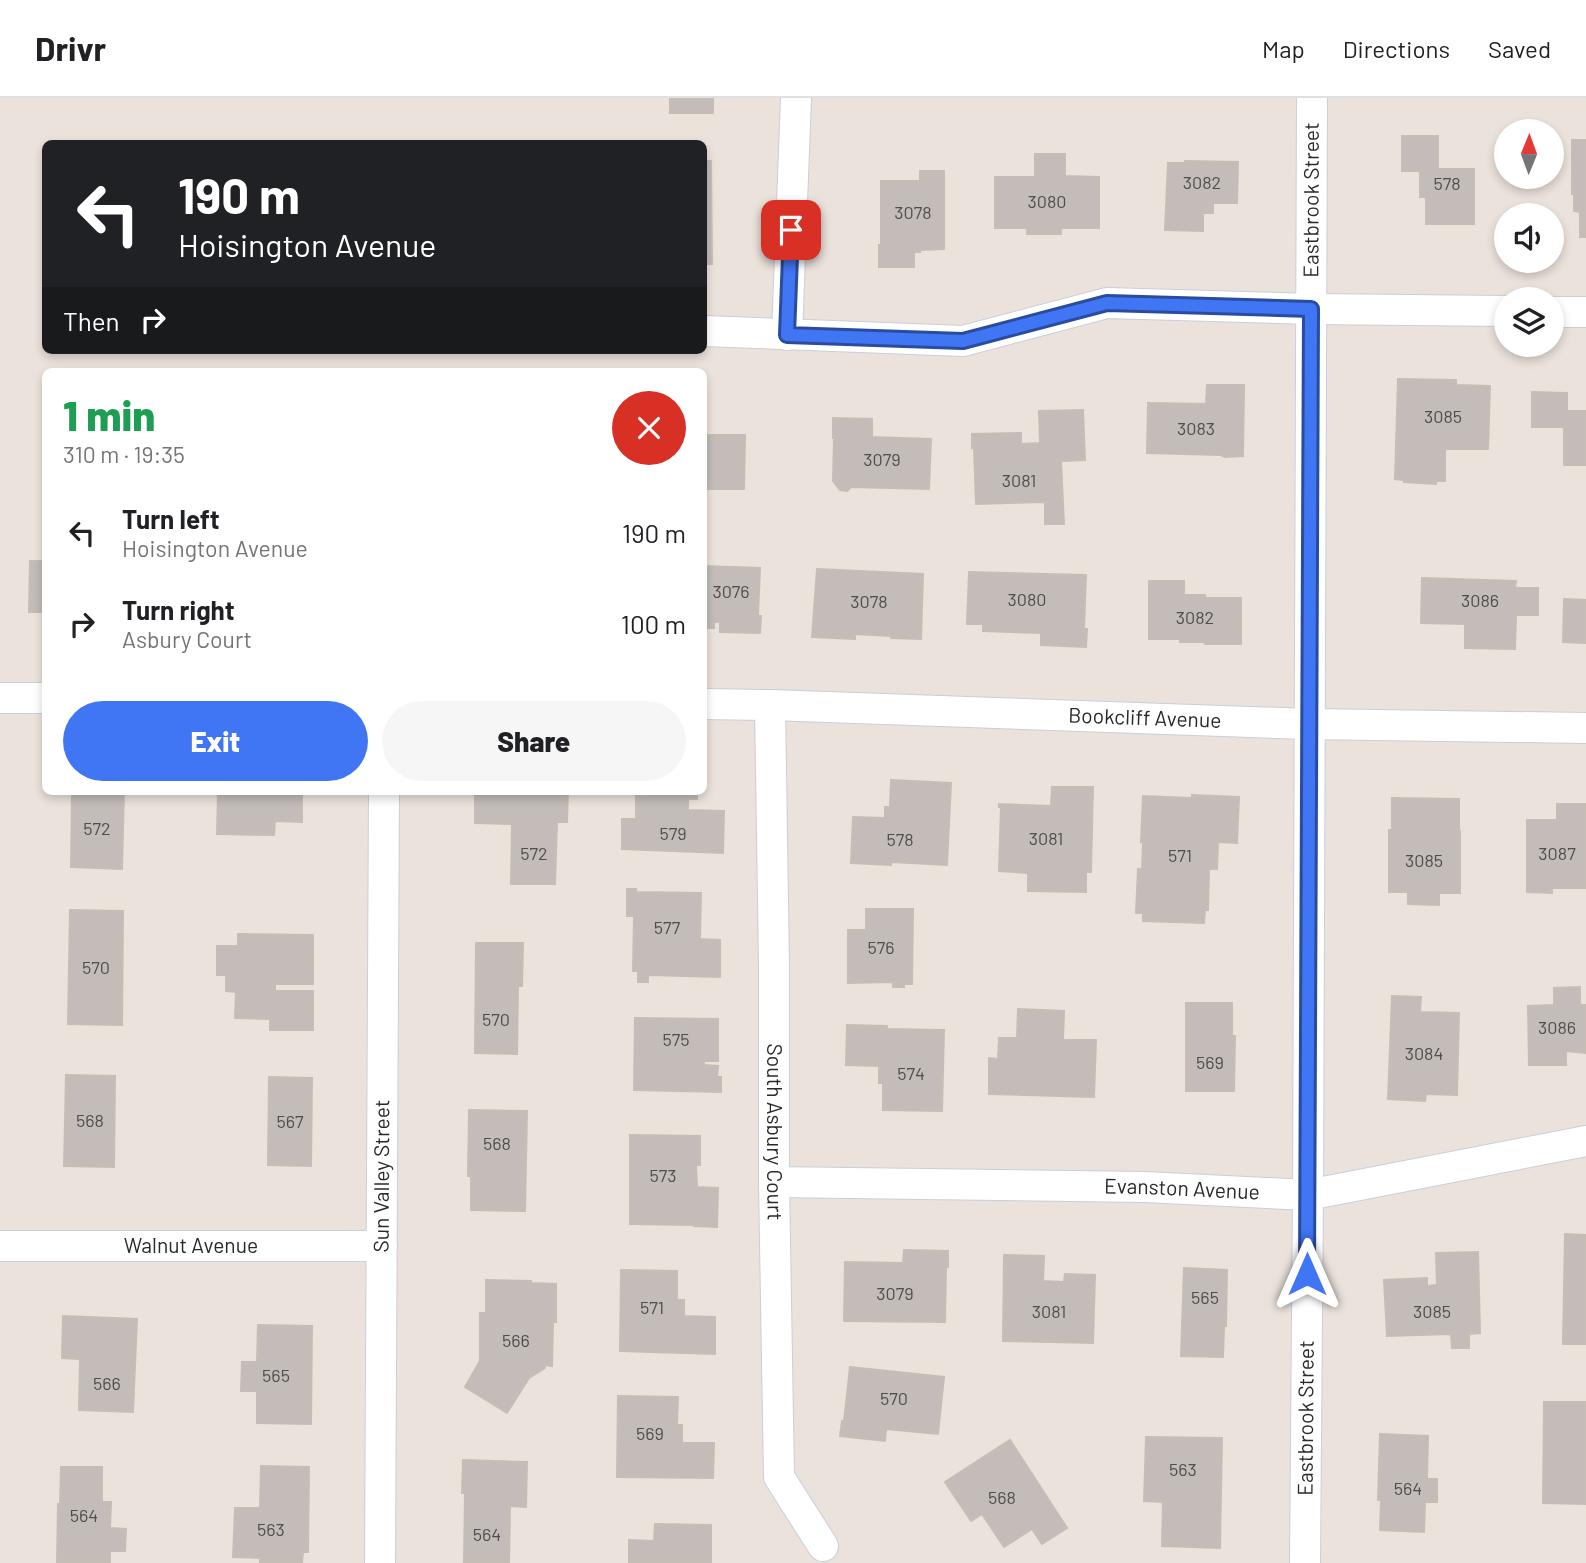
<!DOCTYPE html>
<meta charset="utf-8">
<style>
body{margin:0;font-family:Barlow,sans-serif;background:#f6f6f6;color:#202124;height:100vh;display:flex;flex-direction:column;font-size:26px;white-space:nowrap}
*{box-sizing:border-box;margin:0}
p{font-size:23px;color:#757577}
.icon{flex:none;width:38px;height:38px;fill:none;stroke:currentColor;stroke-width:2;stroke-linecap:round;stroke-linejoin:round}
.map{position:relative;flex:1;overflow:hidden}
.details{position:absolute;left:42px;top:270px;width:665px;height:427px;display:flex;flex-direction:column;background:#fff;border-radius:10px;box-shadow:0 4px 10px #0003}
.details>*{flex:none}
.hud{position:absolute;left:42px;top:42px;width:665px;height:214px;border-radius:10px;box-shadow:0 4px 10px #0003;background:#202124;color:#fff;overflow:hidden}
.needle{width:46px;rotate:1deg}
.fabs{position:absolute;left:1494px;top:21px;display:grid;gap:14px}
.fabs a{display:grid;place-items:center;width:70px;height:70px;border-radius:50%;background:#fff;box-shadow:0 4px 10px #0003;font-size:35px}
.pin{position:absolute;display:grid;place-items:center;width:60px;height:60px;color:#fff;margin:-30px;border-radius:14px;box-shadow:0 4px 10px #0006}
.me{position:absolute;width:77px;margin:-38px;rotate:0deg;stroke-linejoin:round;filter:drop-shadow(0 0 5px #0008)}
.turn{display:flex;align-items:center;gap:24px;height:147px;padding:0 21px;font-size:32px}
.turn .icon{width:91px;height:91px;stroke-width:2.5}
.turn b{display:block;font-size:49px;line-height:60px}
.then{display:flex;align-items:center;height:66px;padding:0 21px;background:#0003;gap:14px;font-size:26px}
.round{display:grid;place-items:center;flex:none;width:74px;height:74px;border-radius:37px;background:#f6f6f6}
.summary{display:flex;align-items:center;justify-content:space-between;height:119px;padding:0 21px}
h1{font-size:42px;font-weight:800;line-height:52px;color:#1e9e55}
.cta{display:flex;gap:14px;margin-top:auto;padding:14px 21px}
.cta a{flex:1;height:80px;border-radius:42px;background:#4075f3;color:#fff;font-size:28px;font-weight:800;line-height:80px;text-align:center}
.cta a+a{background:#f6f6f6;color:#202124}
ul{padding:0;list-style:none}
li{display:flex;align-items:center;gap:21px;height:91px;padding:0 21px}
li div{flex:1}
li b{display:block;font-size:26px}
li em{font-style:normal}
header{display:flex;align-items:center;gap:42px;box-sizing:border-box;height:98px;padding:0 35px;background:#fff;border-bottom:2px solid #e0e0e0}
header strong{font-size:33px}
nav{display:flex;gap:38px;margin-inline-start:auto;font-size:24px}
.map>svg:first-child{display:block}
</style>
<header>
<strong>Drivr</strong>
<nav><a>Map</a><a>Directions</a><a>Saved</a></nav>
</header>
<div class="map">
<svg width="1586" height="1465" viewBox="0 0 1586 1465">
<rect width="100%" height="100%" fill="#ebe2db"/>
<g fill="#c3bcb8" stroke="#c6beb5" stroke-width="2">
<rect x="670" y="0" width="43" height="15"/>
<polygon points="1402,38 1438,38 1438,71 1474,71 1474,126 1426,126 1426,99 1420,99 1420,73 1402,73"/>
<polygon points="1572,42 1586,42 1586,139 1580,139 1580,114 1574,113 1574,96 1572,96"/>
<polygon points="1035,56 1065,56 1065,78 1099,79 1099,130 1061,130 1061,136 1027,136 1027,130 995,130 995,79 1035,79"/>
<polygon points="704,63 711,63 712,166 704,166"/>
<polygon points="1185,63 1238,64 1237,105 1213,105 1213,115 1203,115 1203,133 1165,132 1168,65 1185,65"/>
<polygon points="920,73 944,73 944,151 920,152 920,154 914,154 914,169 879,169 879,147 881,147 881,83 920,83"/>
<polygon points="1398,281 1456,282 1456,287 1490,288 1488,351 1445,351 1445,383 1436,383 1436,386 1404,384 1404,382 1395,381"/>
<polygon points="1207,287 1244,287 1243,358 1225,359 1221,357 1147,355 1148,305 1206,306"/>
<polygon points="1532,294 1567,295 1567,313 1586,313 1586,367 1564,367 1564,329 1532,329"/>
<polygon points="1083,312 1085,362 1061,363 1064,426 1045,426 1045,404 976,406 974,349 972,350 972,336 1021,335 1021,346 1040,345 1039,313"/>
<polygon points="833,320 872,321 872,339 931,341 929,391 851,389 847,393 840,392 833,383 834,340 833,340"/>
<polygon points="704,337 745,337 744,391 704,391"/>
<polygon points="30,463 46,463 46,514 29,514"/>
<polygon points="704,468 760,470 758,518 761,518 760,535 720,534 720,524 714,524 714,530 704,530"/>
<polygon points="817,471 923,476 921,541 891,540 891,538 855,536 855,541 812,539"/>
<polygon points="969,474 1086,477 1084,531 1087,531 1086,549 1041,547 1041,535 983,533 983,526 967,526"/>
<polygon points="1422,480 1516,483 1515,490 1538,490 1538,517 1516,517 1515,551 1465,550 1465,526 1421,525"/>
<polygon points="1149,483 1184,483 1184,497 1205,497 1205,500 1241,500 1241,546 1205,546 1205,544 1180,544 1180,541 1149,541"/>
<polygon points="1564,501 1586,502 1586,545 1563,544"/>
<polygon points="891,682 951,685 947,767 891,764 891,767 851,765 853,719 885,720 885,709 890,709"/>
<polygon points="1052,689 1093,689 1091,774 1086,774 1086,794 1028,793 1028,775 999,773 1001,709 999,709 999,706 1051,708"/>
<polygon points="72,693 124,693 122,771 71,769"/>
<polygon points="218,693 302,693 302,724 275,723 274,737 217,736"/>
<polygon points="475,693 568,693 567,724 557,724 555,786 511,786 512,726 475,725"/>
<polygon points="642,693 697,693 697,701 688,701 688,712 724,713 723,755 622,751 622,721 636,721 636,697 641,698"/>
<polygon points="1192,697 1239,699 1237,745 1218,744 1217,771 1209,771 1208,812 1205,812 1204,825 1143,823 1143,815 1136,815 1138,771 1142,771 1143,744 1141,744 1143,698 1192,700"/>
<polygon points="1392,700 1459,701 1459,733 1460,733 1460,795 1439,795 1439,807 1408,806 1408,794 1389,794 1389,732 1392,732"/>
<polygon points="1557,706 1586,706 1586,790 1552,790 1552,795 1527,794 1527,722 1557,722"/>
<polygon points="627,791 636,791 636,794 701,795 700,841 720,842 720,879 648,877 648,884 638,884 638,873 633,873 634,818 627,818"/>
<polygon points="866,811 913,811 912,886 904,886 904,889 893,889 893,884 848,885 848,832 866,832"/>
<polygon points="70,812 123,813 122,927 68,926"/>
<polygon points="238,836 313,837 313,886 275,886 275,893 313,893 313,932 270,932 270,921 235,920 236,894 226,893 226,877 217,877 217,848 238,848"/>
<polygon points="476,845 523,845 522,888 518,888 517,956 475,955"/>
<polygon points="1580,889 1580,907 1586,907 1586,955 1566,953 1566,967 1529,967 1528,908 1554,907 1554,890"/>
<polygon points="1392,898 1421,899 1420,914 1459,915 1457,997 1426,996 1425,1003 1388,1001"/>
<polygon points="1186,905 1232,905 1232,938 1235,938 1234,993 1186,993"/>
<polygon points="1018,911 1064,913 1063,942 1096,942 1094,999 989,996 989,960 998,961 999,940 1017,940"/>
<polygon points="635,920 718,921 718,963 704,963 704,967 718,968 717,979 721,979 721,994 634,992"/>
<polygon points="847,927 887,928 887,931 944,932 942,1013 883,1012 883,985 879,985 879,968 846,967"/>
<polygon points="66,977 115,978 114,1069 64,1068"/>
<polygon points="269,979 312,980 311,1068 268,1067"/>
<polygon points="469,1012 527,1013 525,1113 471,1112 471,1078 468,1078"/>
<polygon points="630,1037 700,1038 700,1067 696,1067 697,1089 718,1090 717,1129 694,1128 694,1127 630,1126"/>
<polygon points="1565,1136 1586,1137 1586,1246 1563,1246"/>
<polygon points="904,1152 948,1153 948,1169 946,1169 945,1224 844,1223 845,1164 903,1165"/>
<polygon points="1478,1154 1480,1235 1469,1236 1469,1250 1452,1250 1451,1236 1387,1238 1384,1182 1427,1180 1427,1188 1437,1187 1436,1155"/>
<polygon points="1004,1157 1044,1158 1043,1183 1064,1184 1065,1176 1095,1177 1093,1245 1003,1243"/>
<polygon points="1184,1170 1227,1172 1226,1228 1224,1228 1223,1259 1181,1258"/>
<polygon points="621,1172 677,1173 677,1202 684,1202 684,1218 715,1219 715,1256 620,1253"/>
<polygon points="486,1182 531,1183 531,1185 556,1186 556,1224 553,1224 552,1268 545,1267 545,1270 529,1280 507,1315 465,1289 480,1263 480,1215 486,1215"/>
<polygon points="63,1218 137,1221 133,1314 79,1312 80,1261 62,1260"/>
<polygon points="258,1227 312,1228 311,1326 257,1325 257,1293 241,1293 242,1264 257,1264"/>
<polygon points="850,1269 944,1279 938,1336 886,1331 885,1343 840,1338 842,1323 844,1323"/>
<polygon points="618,1298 678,1299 677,1327 682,1327 682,1345 714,1345 713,1380 617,1379"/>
<polygon points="1544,1304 1586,1304 1586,1406 1543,1405"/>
<polygon points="1380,1336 1428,1338 1427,1381 1437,1381 1437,1404 1425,1404 1424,1434 1380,1432 1381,1402 1378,1402"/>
<polygon points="1146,1339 1222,1340 1220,1450 1162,1448 1163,1404 1144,1403"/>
<polygon points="1010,1342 1067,1430 1042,1446 1032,1431 1004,1449 982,1416 971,1423 945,1384"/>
<polygon points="463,1362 527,1364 526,1409 510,1408 509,1465 464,1465 465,1395 462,1395"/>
<polygon points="261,1368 309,1369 308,1454 303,1454 302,1465 260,1465 260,1460 233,1459 235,1410 260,1410"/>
<polygon points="61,1369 102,1369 102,1404 111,1404 110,1430 126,1431 125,1453 110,1453 110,1465 57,1465 58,1406 60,1406"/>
<polygon points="655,1426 711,1427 711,1465 629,1465 629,1442 654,1443"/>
</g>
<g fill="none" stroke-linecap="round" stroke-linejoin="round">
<defs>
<g id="street">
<polyline points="1552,214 1586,214"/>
<polyline points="704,233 963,243 1107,205 1311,211 1507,213"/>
<polyline points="787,237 796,0"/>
<polyline points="0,600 46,600"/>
<path id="s1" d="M 704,606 L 770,607 L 1309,626 L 1586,630"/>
<path id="s2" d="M 770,607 L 774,867 L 774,1084 L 779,1379 L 823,1448"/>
<path id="s3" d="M 774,1084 L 1145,1089 L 1308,1097 L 1586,1043"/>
<path id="s4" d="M 0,1148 L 382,1148"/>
<path id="s5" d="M 380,1465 L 384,693"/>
<path id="s6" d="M 1305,1465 L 1308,1097 L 1312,0"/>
</g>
</defs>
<use href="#street" stroke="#c9cfda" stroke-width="32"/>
<use href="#street" stroke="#fff" stroke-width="30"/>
</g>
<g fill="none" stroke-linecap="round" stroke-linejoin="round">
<defs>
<polyline id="route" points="791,132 787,237 963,243 1107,205 1311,211 1307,1176"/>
</defs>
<use href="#route" stroke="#2a4c9e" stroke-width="18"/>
<use href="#route" stroke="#4075f3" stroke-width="12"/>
</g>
<g text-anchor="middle" stroke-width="6" stroke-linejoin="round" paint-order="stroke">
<g font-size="18" fill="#504e4d">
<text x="1202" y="91">3082</text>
<text x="1447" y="92">578</text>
<text x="1047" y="110">3080</text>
<text x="913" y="121">3078</text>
<text x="1443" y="325">3085</text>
<text x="1196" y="337">3083</text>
<text x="882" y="368">3079</text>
<text x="1019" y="389">3081</text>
<text x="731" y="500">3076</text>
<text x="1027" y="508">3080</text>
<text x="1480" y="509">3086</text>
<text x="869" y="510">3078</text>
<text x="1195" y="526">3082</text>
<text x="97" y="737">572</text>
<text x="673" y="742">579</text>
<text x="1046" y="747">3081</text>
<text x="900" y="748">578</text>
<text x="534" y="762">572</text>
<text x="1557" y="762">3087</text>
<text x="1180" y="764">571</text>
<text x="1424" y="769">3085</text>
<text x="667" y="836">577</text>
<text x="881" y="856">576</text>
<text x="96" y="876">570</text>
<text x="496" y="928">570</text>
<text x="1557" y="936">3086</text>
<text x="676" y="948">575</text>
<text x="1424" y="962">3084</text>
<text x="1210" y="971">569</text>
<text x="911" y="982">574</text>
<text x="90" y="1029">568</text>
<text x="290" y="1030">567</text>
<text x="497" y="1052">568</text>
<text x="663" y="1084">573</text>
<text x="895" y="1202">3079</text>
<text x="1205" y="1206">565</text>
<text x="652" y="1216">571</text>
<text x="1049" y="1220">3081</text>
<text x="1432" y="1220">3085</text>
<text x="516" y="1249">566</text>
<text x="276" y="1284">565</text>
<text x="107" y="1292">566</text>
<text x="894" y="1307">570</text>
<text x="650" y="1342">569</text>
<text x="1183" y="1378">563</text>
<text x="1408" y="1397">564</text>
<text x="1002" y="1406">568</text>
<text x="84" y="1424">564</text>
<text x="271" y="1438">563</text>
<text x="487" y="1443">564</text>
</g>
<g font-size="21" fill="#292929" stroke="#fff">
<text dy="7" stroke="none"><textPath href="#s6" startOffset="1363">Eastbrook Street</textPath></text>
<text dy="7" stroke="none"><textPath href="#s1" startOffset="441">Bookcliff Avenue</textPath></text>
<text dy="7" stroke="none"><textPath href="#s2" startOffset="427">South Asbury Court</textPath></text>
<text dy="7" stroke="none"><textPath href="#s5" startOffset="387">Sun Valley Street</textPath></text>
<text dy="7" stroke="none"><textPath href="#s3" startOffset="408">Evanston Avenue</textPath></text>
<text dy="7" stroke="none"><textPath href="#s4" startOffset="191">Walnut Avenue</textPath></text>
<text dy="7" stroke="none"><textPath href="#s6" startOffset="145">Eastbrook Street</textPath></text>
</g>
</g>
</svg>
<div class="fabs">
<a><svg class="needle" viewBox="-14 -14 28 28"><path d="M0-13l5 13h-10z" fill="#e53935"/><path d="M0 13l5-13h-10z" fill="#757577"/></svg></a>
<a><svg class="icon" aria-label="sound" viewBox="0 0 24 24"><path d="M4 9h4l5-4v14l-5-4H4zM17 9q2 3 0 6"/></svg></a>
<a><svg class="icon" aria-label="layers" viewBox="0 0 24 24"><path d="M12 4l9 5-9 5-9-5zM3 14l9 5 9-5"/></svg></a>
</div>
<div class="pin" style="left:791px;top:132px;background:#d93025"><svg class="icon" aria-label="arrive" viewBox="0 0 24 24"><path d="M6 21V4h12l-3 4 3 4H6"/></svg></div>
<svg class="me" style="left:1307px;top:1176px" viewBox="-20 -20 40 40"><path d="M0-17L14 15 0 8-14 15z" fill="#4075f3" stroke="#fff" stroke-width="4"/></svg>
<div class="hud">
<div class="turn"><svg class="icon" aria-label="left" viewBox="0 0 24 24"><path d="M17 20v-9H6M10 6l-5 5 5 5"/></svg><div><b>190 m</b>Hoisington Avenue</div></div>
<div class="then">Then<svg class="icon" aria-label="right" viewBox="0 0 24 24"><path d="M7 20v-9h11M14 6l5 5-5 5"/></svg></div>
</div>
<section class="details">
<div class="summary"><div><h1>1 min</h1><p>310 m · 19:35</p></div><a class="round" style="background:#d93025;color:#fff"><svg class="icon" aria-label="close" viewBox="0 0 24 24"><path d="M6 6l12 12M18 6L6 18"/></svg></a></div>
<ul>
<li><svg class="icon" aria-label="left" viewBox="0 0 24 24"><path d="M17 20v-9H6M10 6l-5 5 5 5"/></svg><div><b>Turn left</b><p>Hoisington Avenue</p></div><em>190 m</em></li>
<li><svg class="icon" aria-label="right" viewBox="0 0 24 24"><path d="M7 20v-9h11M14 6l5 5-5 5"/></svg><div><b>Turn right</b><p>Asbury Court</p></div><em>100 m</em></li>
</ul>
<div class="cta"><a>Exit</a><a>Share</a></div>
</section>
</div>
